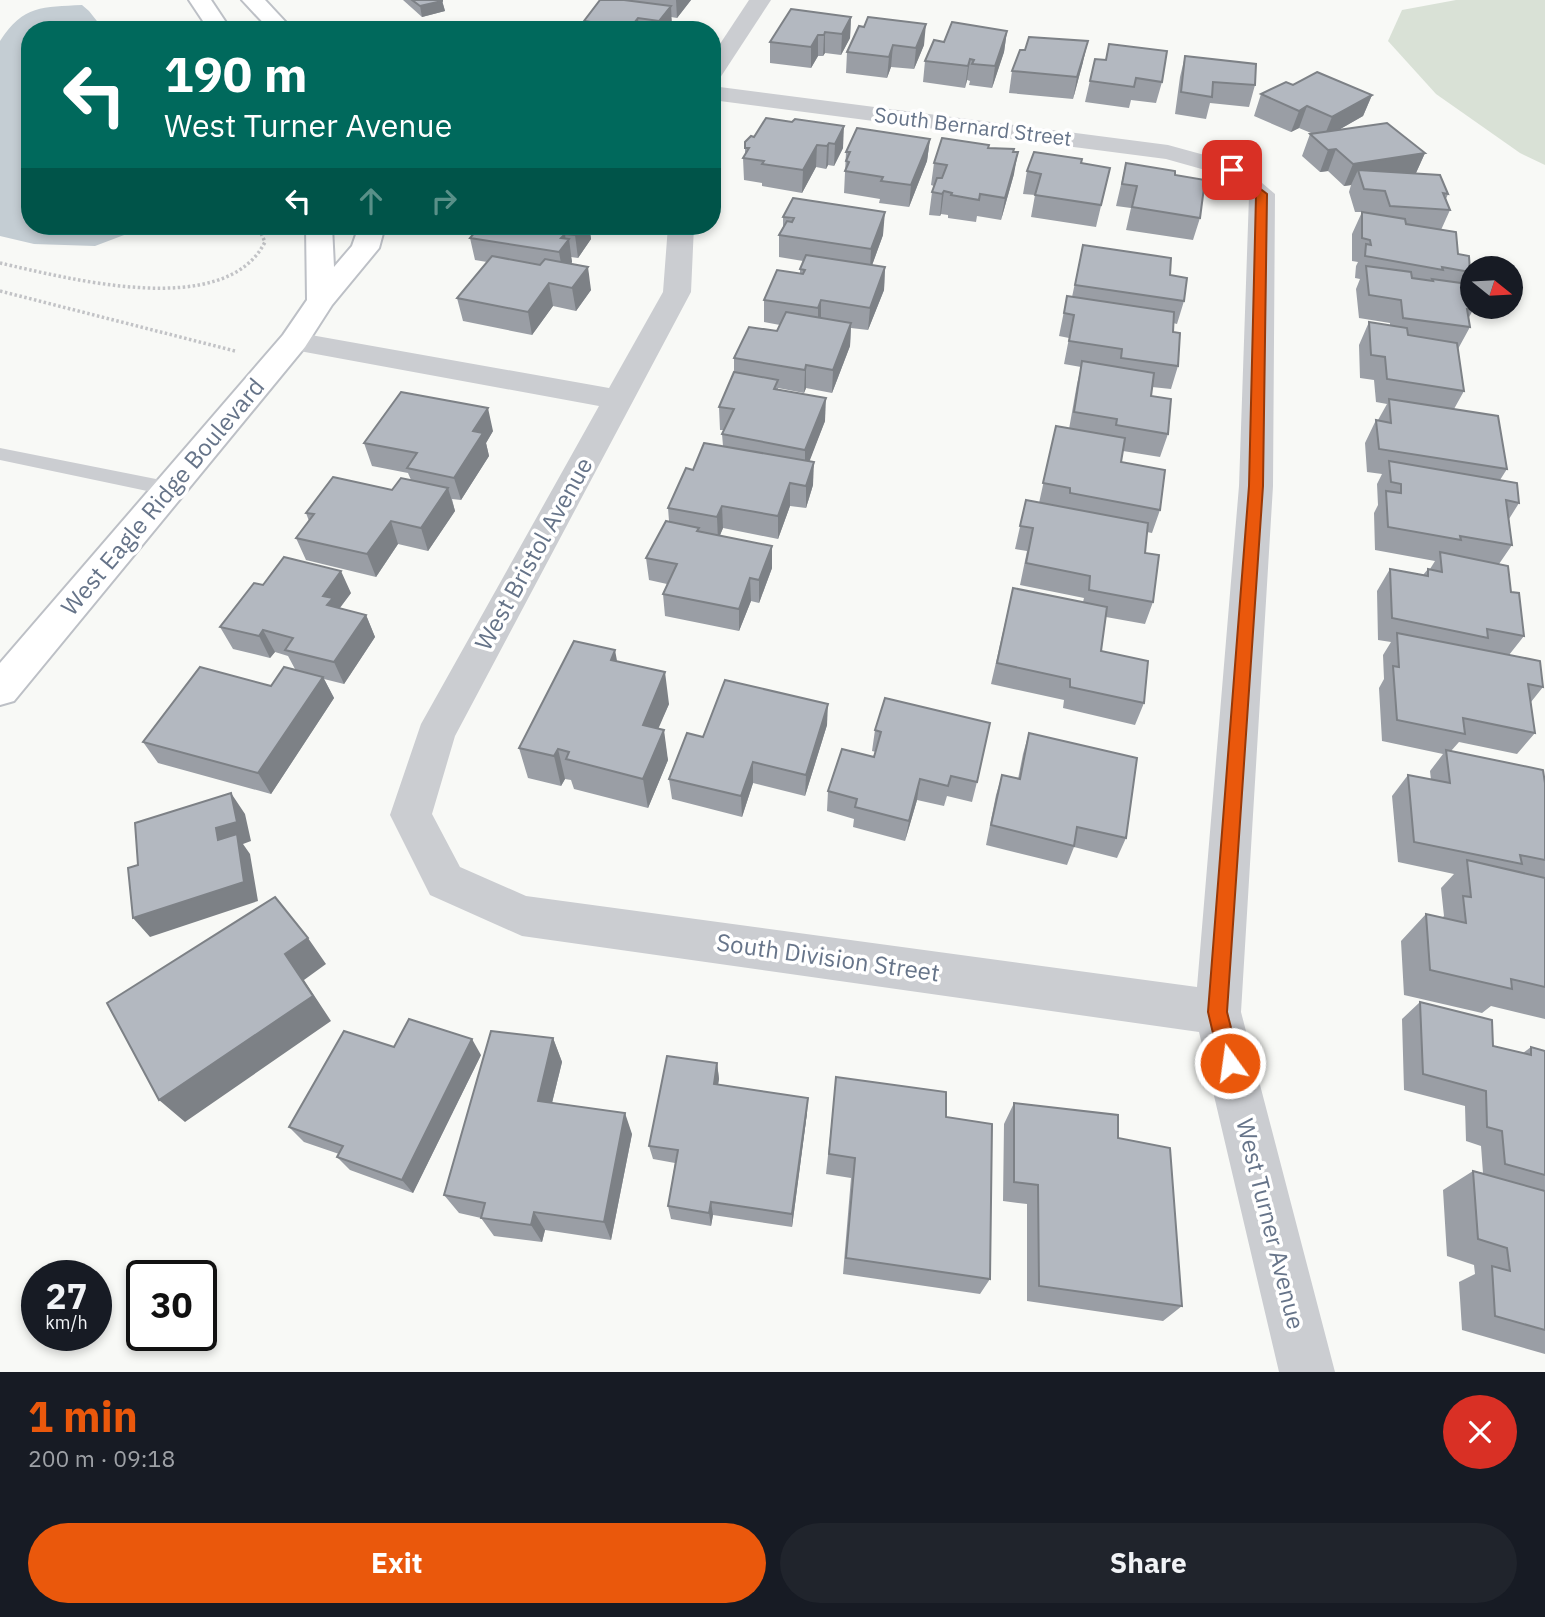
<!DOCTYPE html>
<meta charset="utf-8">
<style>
body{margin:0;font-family:"IBM Plex Sans",sans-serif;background:#20242c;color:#f1f3f6;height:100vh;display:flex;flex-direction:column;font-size:26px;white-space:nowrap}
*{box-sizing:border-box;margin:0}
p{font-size:23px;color:#9ea1a6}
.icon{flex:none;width:38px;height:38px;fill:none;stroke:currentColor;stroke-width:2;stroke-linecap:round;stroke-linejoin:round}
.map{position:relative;height:1372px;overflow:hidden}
.drawer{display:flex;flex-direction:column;background:#171b24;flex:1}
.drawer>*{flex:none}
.banner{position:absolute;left:21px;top:21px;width:700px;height:214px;border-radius:28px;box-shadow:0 4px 10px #0003;background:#00695c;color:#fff;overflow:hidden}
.needle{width:46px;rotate:108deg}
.tools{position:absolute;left:1460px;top:256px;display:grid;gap:14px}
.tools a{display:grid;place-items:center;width:63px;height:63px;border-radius:50%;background:#171b24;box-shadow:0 4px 10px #0003;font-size:35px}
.speed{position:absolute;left:21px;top:1260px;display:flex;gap:14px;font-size:35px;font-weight:700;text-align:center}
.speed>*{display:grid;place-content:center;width:91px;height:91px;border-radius:50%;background:#171b24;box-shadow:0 4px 10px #0003;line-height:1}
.speed small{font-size:18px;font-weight:400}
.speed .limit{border:4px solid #111;border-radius:10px;background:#fff;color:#111}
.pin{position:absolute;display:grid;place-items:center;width:60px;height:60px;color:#fff;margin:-30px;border-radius:14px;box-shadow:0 4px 10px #0006}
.me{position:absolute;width:77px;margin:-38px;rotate:346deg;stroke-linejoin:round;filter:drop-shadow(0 0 5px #0008)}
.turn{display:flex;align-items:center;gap:24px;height:147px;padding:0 28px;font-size:32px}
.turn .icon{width:91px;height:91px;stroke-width:2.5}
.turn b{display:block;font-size:49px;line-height:60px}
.lanes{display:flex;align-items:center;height:66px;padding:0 28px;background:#0003;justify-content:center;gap:35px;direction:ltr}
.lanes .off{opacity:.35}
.round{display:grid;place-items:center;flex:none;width:74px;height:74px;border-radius:37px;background:#20242c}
.summary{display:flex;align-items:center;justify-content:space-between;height:119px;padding:0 28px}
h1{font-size:42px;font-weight:700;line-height:52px;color:#ea580c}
.button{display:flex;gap:14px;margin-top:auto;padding:14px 28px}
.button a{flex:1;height:80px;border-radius:42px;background:#ea580c;color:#fff;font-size:28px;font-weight:700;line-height:80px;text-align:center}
.button a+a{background:#20242c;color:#f1f3f6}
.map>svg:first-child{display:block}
</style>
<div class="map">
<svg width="1545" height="1372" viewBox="0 0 1545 1372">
<rect width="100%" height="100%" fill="#f8f9f6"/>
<polygon fill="#d9e1d6" points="1456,0 1545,0 1545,165 1520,153 1436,94 1388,41 1402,10"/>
<path fill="#c4cdd3" d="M 82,5 L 89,11 L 104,30 L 30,30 L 30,226 L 148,226 L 95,246 L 34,244 L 0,236 L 0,41 C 23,5 43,7 82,5 Z"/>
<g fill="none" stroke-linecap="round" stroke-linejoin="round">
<defs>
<g id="secondary">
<polygon points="189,0 211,0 231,30 209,30"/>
<polygon points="242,0 265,0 293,30 270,30"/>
<polygon points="306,226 332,226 334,267 352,246 359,226 385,226 379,248 332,305 305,347 14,701 0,705 0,663 283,335 307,300"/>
</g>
</defs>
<use href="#secondary" stroke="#bdc0c6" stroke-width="4"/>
<polyline stroke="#c2c3c6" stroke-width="2.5" stroke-dasharray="2 2" stroke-linecap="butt" points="258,226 260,230"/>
<g stroke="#c2c3c6" stroke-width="3.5" stroke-dasharray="2.5 2.5" stroke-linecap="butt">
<path d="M 0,263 C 67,278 225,321 265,242 L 259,229"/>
<polyline points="0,291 235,351"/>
</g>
<polygon fill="#cbcdd1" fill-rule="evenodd" points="0,448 171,482 178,484 181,489 178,494 171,496 0,460"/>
<g fill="#cbcdd1" fill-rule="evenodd">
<polygon points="749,0 771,0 720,78 712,80 712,56"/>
<polygon points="712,86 1168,145 1241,165 1275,194 1273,486 1241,1012 1335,1372 1279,1372 1199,1032 522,936 430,895 390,815 421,724 599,406 294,350 283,347 279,341 283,335 294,332 609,388 663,292 668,226 694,226 691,292 455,736 432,814 460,867 526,896 1197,987 1239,486 1249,196 1223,175 1166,159 712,100"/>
</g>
<use href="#secondary" fill="#fff" fill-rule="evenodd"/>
</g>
<g fill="#9a9ea5">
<polygon points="403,0 442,0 445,11 422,17"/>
<polygon points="600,0 691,0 677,18 671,17 672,27 670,30 585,30 584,21"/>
<polygon points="851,17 850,38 841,55 825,53 823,56 818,56 811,68 770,63 770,42"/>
<polygon points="859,26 924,45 914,69 891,67 887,78 846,73 847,52"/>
<polygon points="1007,31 1004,52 992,88 969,85 970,81 967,80 965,88 923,82 925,61 944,42"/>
<polygon points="1185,56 1255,85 1249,107 1210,103 1206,119 1175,114 1180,77"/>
<polygon points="1095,59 1162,82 1156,103 1131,100 1129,108 1085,102"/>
<polygon points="1083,62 1073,99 1009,93 1012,71"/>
<polygon points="1293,85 1372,95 1363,116 1340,129 1425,153 1416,173 1448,194 1446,199 1450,210 1441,230 1470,272 1464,283 1473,310 1468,319 1470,327 1458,349 1464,391 1454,409 1507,469 1500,480 1519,503 1509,519 1512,545 1499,564 1511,592 1524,636 1509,655 1543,687 1531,702 1535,733 1517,754 1459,742 1451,751 1545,783 1545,1019 1491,1006 1482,1013 1404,995 1401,941 1426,914 1442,918 1444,916 1441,888 1454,874 1398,862 1392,796 1408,775 1431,780 1430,771 1443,754 1382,741 1379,688 1384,679 1383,655 1391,642 1378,640 1377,591 1390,569 1423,575 1428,569 1430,569 1435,561 1375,550 1374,513 1378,505 1377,484 1382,474 1367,472 1365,443 1376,420 1378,420 1387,404 1376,402 1374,380 1360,378 1359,345 1369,322 1390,325 1390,323 1359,318 1356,289 1360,279 1355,278 1356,266 1358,262 1352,261 1352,234 1362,212 1355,212 1349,192 1351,185 1344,186 1328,171 1320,172 1302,156 1310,134 1311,133 1299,128 1291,132 1254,116 1261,94"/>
<polygon points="792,122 843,148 834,166 828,165 826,169 816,167 802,193 762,186 762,183 744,180 743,158 745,155 745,142 754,137"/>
<polygon points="930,139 927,161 909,207 879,203 880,199 844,193 846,152"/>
<polygon points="989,145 989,148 1013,152 1014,174 1001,220 977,216 976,222 948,218 948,215 941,214 940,216 929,215 932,192 934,186 931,185 934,163"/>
<polygon points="1081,163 1110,168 1096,227 1031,217 1035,195 1023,194 1027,171"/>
<polygon points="1126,163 1175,175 1200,218 1193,240 1126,230 1131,208 1116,206"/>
<polygon points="783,217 883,235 872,265 885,267 884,290 868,330 851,328 850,346 832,393 806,388 804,393 778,388 778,390 825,421 809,461 813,485 806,508 790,506 778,539 723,528 720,535 772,568 759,603 751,601 739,631 665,616 663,594 667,584 649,580 646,558 669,521 668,508 693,470 723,446 722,434 724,430 720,430 719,407 734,372 734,358 777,331 780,325 764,322 764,300 800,274 800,269 803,261 779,257 779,235 783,227"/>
<polygon points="480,226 589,226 591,239 578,258 571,257 572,262 571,264 591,290 576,311 553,306 532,335 463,321 457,298 487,262 475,260 470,238"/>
<polygon points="1083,245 1170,275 1184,301 1177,324 1173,323 1173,332 1178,366 1171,389 1152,387 1151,396 1168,434 1160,457 1123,451 1121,462 1160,510 1152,533 1147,532 1145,553 1153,602 1145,624 1106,617 1101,651 1144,703 1135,725 1063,708 1064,700 991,684 1013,588 1083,602 1084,598 1020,585 1027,551 1015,549 1026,500 1039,503 1056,426 1069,429 1077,384 1081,367 1064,364 1069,338 1059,336 1067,296 1072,297"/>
<polygon points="493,431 486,443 489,456 461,500 452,499 455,511 428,551 398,544 376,577 306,560 296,538 309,521 306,513 392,490 411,480 408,473 372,466 364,443"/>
<polygon points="351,593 340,608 366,615 375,637 344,684 324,679 334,698 271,794 158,763 143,742 271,686 295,669 288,656 275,652 270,658 233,649 220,627"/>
<polygon points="617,661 669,704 658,728 668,760 648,808 574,789 571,780 565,779 561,786 528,778 519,748"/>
<polygon points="885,698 977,782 972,802 947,796 944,806 917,800 905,841 853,827 854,819 827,811 828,791 874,757 876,752 872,751 875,730"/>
<polygon points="827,725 805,796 753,783 742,817 672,799 669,779 703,737"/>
<polygon points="1029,733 1126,838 1117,858 1074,847 1067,865 986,845 996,795 1002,775 1018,779 1023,754"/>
<polygon points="1420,1002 1493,1046 1523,1053 1531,1047 1545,1051 1545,1354 1462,1330 1459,1282 1475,1274 1474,1265 1447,1256 1443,1190 1473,1171 1483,1173 1481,1146 1466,1141 1465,1106 1404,1090 1402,1019"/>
<polygon points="553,1038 562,1062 552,1103 632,1134 611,1240 545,1230 542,1242 494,1236 481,1218 459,1213 444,1195"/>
<polygon points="394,1047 481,1055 413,1193 350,1170 337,1157 339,1154 304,1142 289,1127"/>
<polygon points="717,1063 719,1079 718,1085 807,1113 792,1227 713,1215 711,1226 671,1219 668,1206 675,1163 653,1159 649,1146"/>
<polygon points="834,1099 990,1279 980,1294 843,1274 851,1178 826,1174"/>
<polygon points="1014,1103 1118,1138 1182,1306 1163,1321 1027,1301 1027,1204 1003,1201 1004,1124"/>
</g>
<g fill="#7d8186">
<polygon points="676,0 691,0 677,18"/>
<polygon points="442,1 445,11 422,17 420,6"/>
<polygon points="671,6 672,27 670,30 660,30 659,21"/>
<polygon points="851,17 850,38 841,55 842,34"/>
<polygon points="638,18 639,30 631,30 630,28"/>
<polygon points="926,24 924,45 914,69 916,48"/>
<polygon points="1007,31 1004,52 992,88 995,66"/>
<polygon points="825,32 825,53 823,56 824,35"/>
<polygon points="818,35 818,56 811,68 811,47"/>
<polygon points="1088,41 1083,62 1073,99 1077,77"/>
<polygon points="893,45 891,67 887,78 889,57"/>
<polygon points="970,59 967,80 965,88 968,66"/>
<polygon points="1372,95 1363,116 1323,139 1332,117"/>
<polygon points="1307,106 1299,128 1291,132 1299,111"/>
<polygon points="844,126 843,148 834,166 835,144"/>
<polygon points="930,139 927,161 909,207 911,185"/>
<polygon points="829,143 828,165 826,169 827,146"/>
<polygon points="817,145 816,167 802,193 803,170"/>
<polygon points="1336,149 1328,171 1320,172 1328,150"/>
<polygon points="1018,152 1014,174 1001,220 1005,198"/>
<polygon points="1425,153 1415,175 1358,170 1351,185 1344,186 1353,164"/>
<polygon points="944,191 941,214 940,216 942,194"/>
<polygon points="885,212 883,235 870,271 871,249"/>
<polygon points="582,226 589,226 591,239 578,258 575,235"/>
<polygon points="565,234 566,243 569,239 572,262 563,275 559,252 561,238"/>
<polygon points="588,267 591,290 576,311 572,288"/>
<polygon points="885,267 884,290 868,330 870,308"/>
<polygon points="549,283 553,306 532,335 528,312"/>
<polygon points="821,300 821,323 818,331 818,308"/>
<polygon points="851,323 850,346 832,393 833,370"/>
<polygon points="806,365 806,388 804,393 805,370"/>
<polygon points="826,398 825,421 805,473 805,450"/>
<polygon points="488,408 493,431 486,443 489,456 461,500 454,478 473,431"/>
<polygon points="814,462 813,485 806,508 806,486"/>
<polygon points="790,483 790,506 778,539 778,516"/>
<polygon points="448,488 455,511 428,551 421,528"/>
<polygon points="722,506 723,528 718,540 717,517"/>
<polygon points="391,521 398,544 376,577 367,554"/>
<polygon points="772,546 772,568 759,603 759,580"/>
<polygon points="341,571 351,593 338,610 337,627 323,596"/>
<polygon points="750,578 751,601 739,631 739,609"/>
<polygon points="366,615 375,637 344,684 334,662"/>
<polygon points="263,630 275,652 270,658 259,636"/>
<polygon points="615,650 621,682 611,660"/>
<polygon points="665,672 669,704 647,755 643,725"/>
<polygon points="323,677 334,698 271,794 258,773"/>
<polygon points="828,704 827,725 805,796 806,775"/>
<polygon points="664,730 668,760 648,808 643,779"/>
<polygon points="558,749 565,779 561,786 554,756"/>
<polygon points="753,762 753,783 742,817 741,796"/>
<polygon points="920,779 917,800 905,841 909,821"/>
<polygon points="231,793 245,814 251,841 243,844 250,854 258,901 150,937 133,918 218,840 216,828"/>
<polygon points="308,938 326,964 304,980 331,1021 185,1122 159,1100 285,954"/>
<polygon points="553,1038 562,1062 547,1123 538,1101"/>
<polygon points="472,1039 481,1055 413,1193 402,1180"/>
<polygon points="717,1063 719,1079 715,1100 714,1084"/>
<polygon points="808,1098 807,1113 792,1227 792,1214"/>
<polygon points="625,1113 632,1134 611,1240 604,1222"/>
<polygon points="711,1202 713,1215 711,1226 709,1213"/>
<polygon points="534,1212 545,1230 542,1242 531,1225"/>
</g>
<g fill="#b3b8c0" stroke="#7d8186" stroke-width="2">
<polygon points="412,0 442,0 442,1 420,6"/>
<polygon points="600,0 624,0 671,6 659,21 638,18 630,28 584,21"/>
<polygon points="791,9 851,17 842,34 825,32 824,35 818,35 811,47 770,42"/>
<polygon points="868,17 926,24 916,48 893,45 889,57 847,52 859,26 864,27"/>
<polygon points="952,22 1007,31 995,66 972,64 974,60 970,59 968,66 925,61 934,40 944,42"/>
<polygon points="1029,37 1088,41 1077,77 1012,71 1020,50 1025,50"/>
<polygon points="1109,44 1167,51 1162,82 1136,78 1134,87 1090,81 1095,59 1106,60"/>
<polygon points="1185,56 1256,64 1255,85 1213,82 1212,97 1181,92"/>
<polygon points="1317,72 1372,95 1332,117 1307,106 1299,111 1261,94 1286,82 1293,85"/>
<polygon points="766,118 792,122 795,119 844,126 835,144 829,143 827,146 817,145 803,170 762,164 764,161 743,158 749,148 745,148 745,142 751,136 754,137"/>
<polygon points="1387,123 1425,153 1353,164 1336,149 1328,150 1310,134"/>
<polygon points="857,128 930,139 911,185 881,181 883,177 845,171 849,162 846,161 850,152 846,152"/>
<polygon points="942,138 989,145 988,148 1014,149 1013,152 1018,152 1005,198 980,194 979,200 951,195 952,193 944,191 942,194 932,192 937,178 942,178 947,165 934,163"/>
<polygon points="1034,152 1082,159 1081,163 1110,168 1101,205 1035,195 1041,174 1027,171"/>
<polygon points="1126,163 1175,171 1175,175 1205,180 1200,218 1132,207 1137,186 1122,184"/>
<polygon points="1358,170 1440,175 1448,194 1443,193 1450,210 1390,206 1385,191 1364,189"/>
<polygon points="793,198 885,212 871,249 779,235 787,221 792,222 794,218 783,217"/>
<polygon points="1362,212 1405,219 1406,224 1456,232 1458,254 1469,256 1470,272 1442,267 1443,270 1365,256 1366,244 1371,245 1370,240 1362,238"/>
<polygon points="480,226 582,226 575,235 565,234 561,238 569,239 559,252 470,238"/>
<polygon points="1083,245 1171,258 1170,275 1187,278 1184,301 1075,285"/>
<polygon points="806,255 885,267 870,308 821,300 818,308 764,300 777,270 803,274 805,270 800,269"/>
<polygon points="492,256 540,265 545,259 588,267 572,288 549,283 528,312 457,298"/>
<polygon points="1366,266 1411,272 1412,278 1433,281 1432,279 1468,284 1473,310 1467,309 1470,327 1403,318 1401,300 1369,295"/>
<polygon points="1067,296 1174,312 1173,332 1180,333 1178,366 1121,358 1122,349 1069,341 1074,315 1064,313"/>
<polygon points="786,312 851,323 833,370 806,365 805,370 734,358 749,327 777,331"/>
<polygon points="1369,322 1407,328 1408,335 1457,343 1464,391 1387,379 1385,357 1371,355"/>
<polygon points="1082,361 1154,373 1151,396 1171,399 1168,434 1116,425 1117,419 1074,412"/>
<polygon points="734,372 778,380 774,389 826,398 805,450 722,434 734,409 719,407"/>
<polygon points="401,392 488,408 473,431 483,433 454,478 407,468 417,453 364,443"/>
<polygon points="1389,399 1498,416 1507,469 1379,449 1376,420 1391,423"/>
<polygon points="1056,426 1125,438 1121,462 1165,470 1160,510 1070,493 1070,488 1043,483"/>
<polygon points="704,443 814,462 806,486 790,483 778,516 722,506 717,517 668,508 686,468 693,470"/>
<polygon points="1389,461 1517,483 1519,503 1506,500 1512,545 1460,536 1461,540 1388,527 1386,491 1401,493 1401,484 1391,482"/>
<polygon points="333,477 392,490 401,478 448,488 421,528 391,521 367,554 296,538 314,514 306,513"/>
<polygon points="1026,500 1148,523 1145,553 1159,555 1153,602 1089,590 1090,576 1026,563 1033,528 1020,526"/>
<polygon points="666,521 699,528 697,531 772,546 759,580 750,578 739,609 663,594 677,564 646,558"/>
<polygon points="1440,552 1508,566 1511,592 1519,593 1524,636 1487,629 1488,638 1392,618 1390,569 1428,576 1428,569 1442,572"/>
<polygon points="284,557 341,571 323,596 333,598 327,605 366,615 334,662 285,650 293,638 263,630 259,636 220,627 254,583 263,585"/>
<polygon points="1013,588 1107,607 1101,651 1148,661 1144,703 1070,687 1070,679 997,663"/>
<polygon points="1397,633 1540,661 1543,687 1528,684 1535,733 1463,718 1465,734 1397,720 1393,666 1399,667"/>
<polygon points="574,641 615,650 611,660 665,672 643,725 664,730 643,779 566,759 569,752 558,749 554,756 519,748"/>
<polygon points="200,667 271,686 284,667 323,677 258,773 143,742"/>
<polygon points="725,680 828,704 806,775 753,762 741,796 669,779 687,733 703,737"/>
<polygon points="885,698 990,723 977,782 951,776 948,786 920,779 909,821 855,807 857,799 828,791 842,749 874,757 881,732 875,730"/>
<polygon points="1029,733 1137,758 1126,838 1077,827 1074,846 991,825 1002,775 1020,779"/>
<polygon points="1446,750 1543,770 1545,783 1545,860 1520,855 1522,864 1414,842 1408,775 1450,783"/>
<polygon points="231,793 237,822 216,828 218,840 237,834 244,882 133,918 128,868 138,865 135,823"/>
<polygon points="1467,860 1545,878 1545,987 1511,979 1512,989 1430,970 1426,914 1466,923 1463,896 1471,897"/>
<polygon points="275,897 308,938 285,954 313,996 159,1100 107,1003"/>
<polygon points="1420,1002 1492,1020 1493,1046 1531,1055 1531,1047 1545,1051 1545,1175 1505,1164 1502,1131 1487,1127 1486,1091 1423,1074"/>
<polygon points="409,1019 472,1039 402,1180 337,1157 343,1146 289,1127 344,1031 394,1047"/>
<polygon points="491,1031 553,1038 538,1101 625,1113 604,1222 534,1212 531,1225 481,1218 485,1203 444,1195"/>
<polygon points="667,1056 717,1063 714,1084 808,1098 792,1214 711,1202 709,1213 668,1206 678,1150 649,1146"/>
<polygon points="836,1077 946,1092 946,1117 992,1124 990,1279 846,1258 855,1158 829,1154"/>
<polygon points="1014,1103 1118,1115 1118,1138 1170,1148 1182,1306 1039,1286 1038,1185 1014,1182"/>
<polygon points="1473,1171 1545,1191 1545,1330 1495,1316 1492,1266 1510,1271 1507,1248 1478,1239"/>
</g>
<polygon fill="#ea580c" stroke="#983908" stroke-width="2" points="1232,167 1267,194 1263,486 1227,1012 1240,1063 1237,1070 1230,1073 1223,1070 1220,1063 1208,1012 1249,486 1256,195 1228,172 1227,170"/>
<g text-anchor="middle" stroke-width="7" stroke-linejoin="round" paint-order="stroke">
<g font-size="21" fill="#667489" stroke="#fff">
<text transform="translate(973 127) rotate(7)" y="7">South Bernard Street</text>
</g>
<g font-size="24" fill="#667489" stroke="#fff">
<text transform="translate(163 497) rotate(-50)" y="8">West Eagle Ridge Boulevard</text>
<text transform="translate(534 554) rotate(-61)" y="8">West Bristol Avenue</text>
<text transform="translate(828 958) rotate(8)" y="8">South Division Street</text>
<text transform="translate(1270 1224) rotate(76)" y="8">West Turner Avenue</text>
</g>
</g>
</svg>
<div class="tools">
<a><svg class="needle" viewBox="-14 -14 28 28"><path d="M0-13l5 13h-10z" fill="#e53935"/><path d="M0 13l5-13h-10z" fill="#9ea1a6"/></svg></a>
</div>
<div class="speed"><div>27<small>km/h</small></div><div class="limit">30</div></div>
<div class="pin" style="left:1232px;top:170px;background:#d93025"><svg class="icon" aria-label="arrive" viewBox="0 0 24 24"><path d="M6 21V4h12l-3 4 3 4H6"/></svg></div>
<svg class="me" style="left:1230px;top:1063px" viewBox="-20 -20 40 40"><circle r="17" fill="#ea580c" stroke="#fff" stroke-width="3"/><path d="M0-11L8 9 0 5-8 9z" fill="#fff"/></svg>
<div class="banner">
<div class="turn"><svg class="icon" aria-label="left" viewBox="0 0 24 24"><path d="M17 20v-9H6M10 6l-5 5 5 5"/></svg><div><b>190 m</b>West Turner Avenue</div></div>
<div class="lanes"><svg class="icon" aria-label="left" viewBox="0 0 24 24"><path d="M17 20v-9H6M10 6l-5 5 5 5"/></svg><svg class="icon off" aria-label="ahead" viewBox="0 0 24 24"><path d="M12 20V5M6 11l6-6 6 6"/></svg><svg class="icon off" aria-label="right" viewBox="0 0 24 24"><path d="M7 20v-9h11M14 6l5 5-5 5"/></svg></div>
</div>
</div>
<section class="drawer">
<div class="summary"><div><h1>1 min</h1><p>200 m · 09:18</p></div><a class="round" style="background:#d93025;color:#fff"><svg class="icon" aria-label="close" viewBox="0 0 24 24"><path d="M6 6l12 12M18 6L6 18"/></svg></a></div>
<div class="button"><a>Exit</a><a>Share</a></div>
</section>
